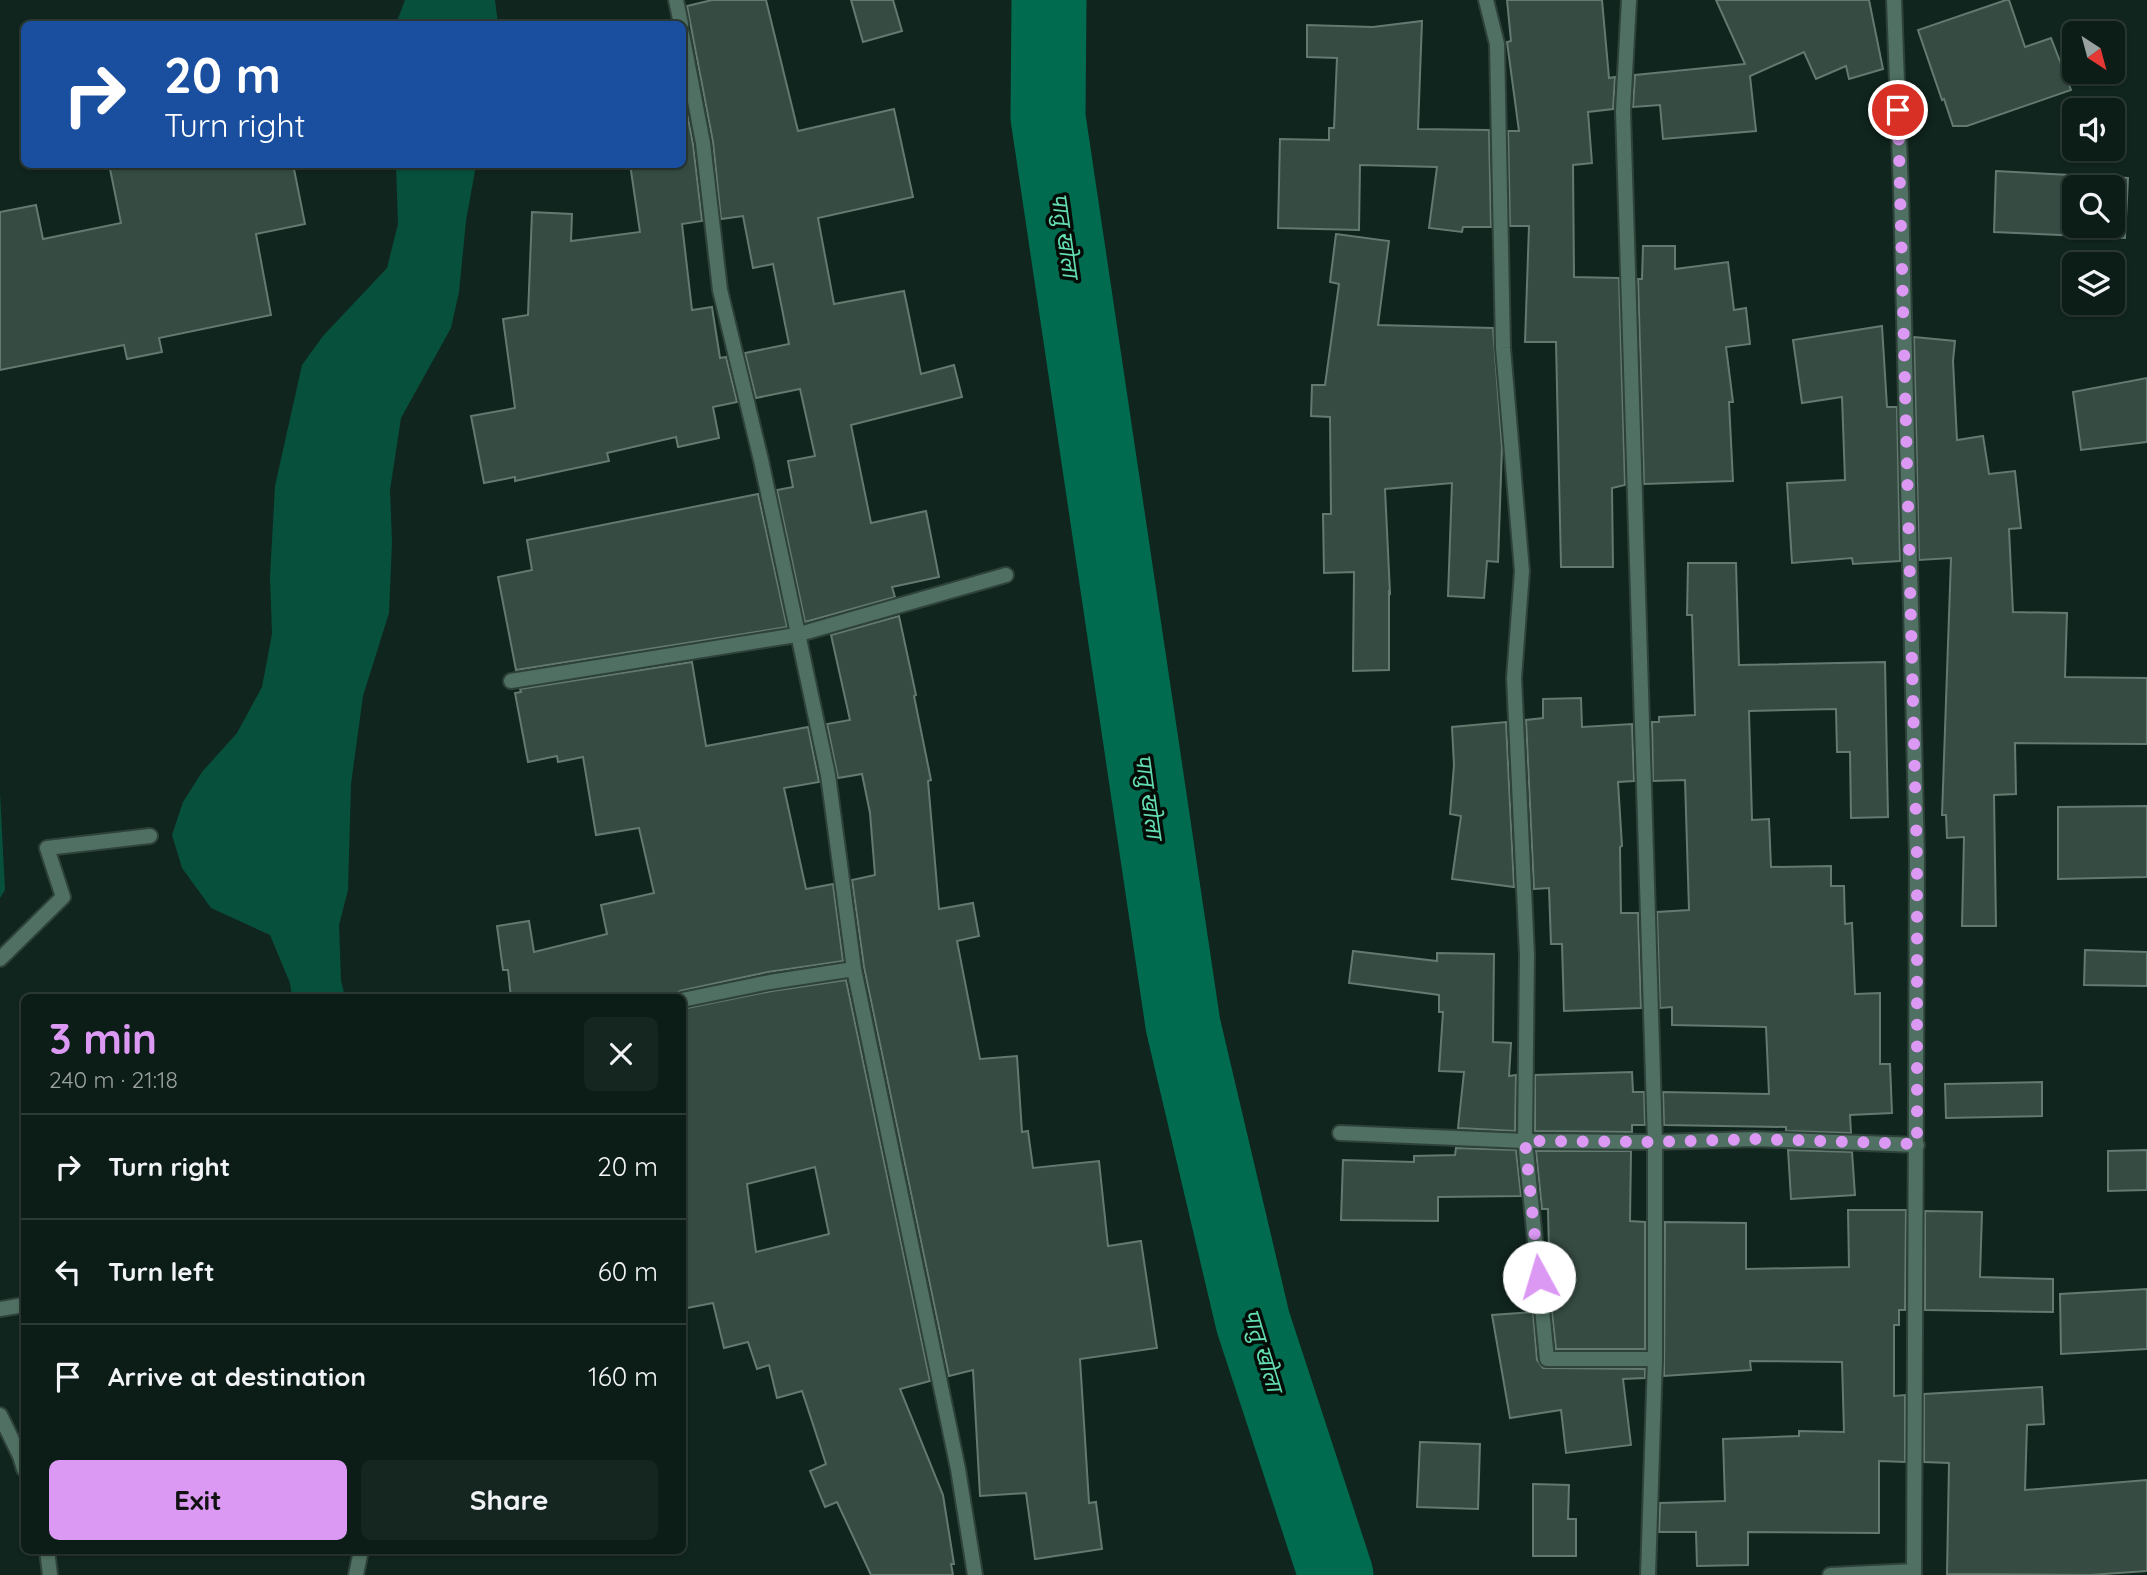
<!DOCTYPE html>
<meta charset="utf-8">
<style>
body{margin:0;font-family:Quicksand,"Noto Sans Devanagari",sans-serif;background:#15251f;color:#f1f3f6;height:100vh;display:flex;flex-direction:column;font-size:26px;white-space:nowrap}
*{box-sizing:border-box;margin:0}
p{font-size:23px;color:#9aa1a1}
.icon{flex:none;width:38px;height:38px;fill:none;stroke:currentColor;stroke-width:2;stroke-linecap:round;stroke-linejoin:round}
.map{position:relative;flex:1;overflow:hidden}
.panel{position:absolute;left:21px;top:994px;width:665px;height:560px;display:flex;flex-direction:column;background:#0c1c16;border-radius:10px;box-shadow:0 2px 5px #0004,0 0 0 2px #2c3a35}
.panel>*{flex:none}
.banner{position:absolute;left:21px;top:21px;width:665px;height:147px;border-radius:10px;box-shadow:0 2px 5px #0004,0 0 0 2px #2c3a35;background:#1a4fa0;color:#fff;overflow:hidden}
.needle{width:46px;rotate:144deg}
.tools{position:absolute;left:2062px;top:21px;display:grid;gap:14px}
.tools a{display:grid;place-items:center;width:63px;height:63px;border-radius:10px;background:#0c1c16;box-shadow:0 2px 5px #0004,0 0 0 2px #2c3a35;font-size:35px}
.pin{position:absolute;display:grid;place-items:center;width:60px;height:60px;color:#fff;margin:-30px;border:4px solid #fff;border-radius:50%;box-shadow:0 2px 7px #0007}
.me{position:absolute;width:77px;margin:-38px;rotate:354deg;stroke-linejoin:round;filter:drop-shadow(0 0 5px #0008)}
.turn{display:flex;align-items:center;gap:24px;height:147px;padding:0 28px;font-size:32px}
.turn .icon{width:91px;height:91px;stroke-width:2.5}
.turn b{display:block;font-size:49px;line-height:60px}
.round{display:grid;place-items:center;flex:none;width:74px;height:74px;border-radius:10px;background:#15251f}
.summary{display:flex;align-items:center;justify-content:space-between;height:119px;padding:0 28px}
h1{font-size:42px;font-weight:700;line-height:52px;color:#dc99f4}
.primary-button{display:flex;gap:14px;margin-top:auto;padding:14px 28px}
.primary-button a{flex:1;height:80px;border-radius:10px;background:#dc99f4;color:#111;font-size:28px;font-weight:700;line-height:80px;text-align:center}
.primary-button a+a{background:#15251f;color:#f1f3f6}
ul{padding:0;list-style:none}
li{display:flex;align-items:center;gap:21px;height:105px;padding:0 28px;border-top:2px solid #2c3a35}
li div{flex:1}
li b{display:block;font-size:26px}
li em{font-style:normal}
.map>svg:first-child{display:block}
</style>
<div class="map">
<svg width="2147" height="1575" viewBox="0 0 2147 1575">
<rect width="100%" height="100%" fill="#10251d"/>
<g fill="#07513c">
<polygon points="405,0 495,0 498,24 396,24"/>
<polygon points="396,165 476,165 466,221 459,292 451,328 401,418 390,490 392,542 389,613 363,696 351,784 348,890 339,925 341,980 345,997 292,997 290,983 270,935 211,908 182,868 172,835 183,802 202,772 237,733 262,687 272,634 270,577 275,486 302,365 323,336 387,268 398,224"/>
<polygon points="0,793 5,890 0,898"/>
</g>
<g fill="none" stroke-linecap="round" stroke-linejoin="round">
<polyline stroke="#016b4f" stroke-width="75" points="1049,0 1048,117 1183,1025 1253,1322 1336,1575"/>
</g>
<g fill="#364c43" stroke="#627a6f" stroke-width="2" fill-rule="evenodd">
<polygon points="712,0 766,0 798,131 894,109 913,197 818,218 834,304 904,291 921,374 954,365 962,397 851,425 871,523 926,511 939,577 892,587 895,597 805,622 777,490 793,487 788,461 815,456 800,389 756,398 745,353 789,344 773,264 753,268 743,216 721,219 713,142 687,6"/>
<polygon points="851,0 893,0 902,31 863,42"/>
<polygon points="1507,0 1602,0 1609,78 1615,77 1613,109 1588,112 1592,163 1573,165 1574,277 1619,278 1625,485 1612,488 1613,567 1561,567 1556,342 1525,342 1529,226 1510,226 1508,131 1519,131 1507,42 1511,41"/>
<polygon points="1716,0 1869,0 1883,69 1849,79 1846,66 1816,79 1804,52 1750,76 1756,131 1663,139 1660,105 1633,107 1635,75 1745,64"/>
<polygon points="2006,0 2009,0 2025,47 2051,38 2071,90 1967,126 1953,126 1944,99 1942,100 1918,30"/>
<polygon points="1422,21 1418,129 1489,130 1491,227 1463,227 1462,232 1429,228 1437,167 1360,165 1359,230 1278,228 1280,139 1329,140 1329,128 1334,128 1337,58 1307,57 1307,25 1373,27"/>
<polygon points="682,87 693,144 702,221 682,224 692,310 712,307 720,358 726,357 737,402 713,407 719,438 678,447 676,437 607,453 609,461 515,481 515,477 484,483 471,416 515,408 503,319 528,315 532,212 572,214 571,241 640,232 630,164 682,164"/>
<polygon points="109,164 293,164 305,224 256,234 271,315 159,338 162,352 127,359 124,345 0,370 0,212 36,205 43,239 121,223"/>
<path d="M 1996,171 L 2128,178 L 2125,238 L 1994,232 ZM 2074,187 L 2112,187 L 2112,226 L 2074,226 Z"/>
<polygon points="1336,234 1389,241 1378,325 1493,328 1502,447 1498,562 1487,561 1484,598 1448,596 1452,483 1385,489 1390,593 1389,592 1389,670 1353,671 1354,572 1324,573 1323,514 1331,514 1330,417 1311,416 1312,385 1325,385 1339,284 1330,282"/>
<polygon points="1643,246 1675,246 1675,269 1728,262 1734,310 1746,308 1750,344 1726,347 1733,402 1729,402 1733,481 1644,484 1638,279 1642,279"/>
<polygon points="1882,326 1887,407 1897,407 1900,561 1853,564 1852,558 1792,563 1787,483 1845,480 1842,397 1802,403 1793,340"/>
<polygon points="1914,337 1955,341 1953,361 1957,440 1983,436 1989,474 2015,471 2021,528 2009,529 2013,612 2067,613 2065,677 2147,678 2147,744 2015,743 2016,794 1994,795 1996,926 1962,926 1964,837 1947,838 1946,815 1942,815 1951,558 1919,560"/>
<polygon points="2147,378 2147,442 2081,450 2073,392"/>
<polygon points="758,494 787,627 516,670 498,577 532,570 527,540"/>
<polygon points="1688,563 1736,563 1739,665 1885,662 1888,817 1851,818 1850,752 1837,752 1836,709 1749,711 1752,820 1769,819 1771,867 1831,866 1831,886 1844,886 1845,924 1852,923 1855,994 1880,993 1880,1064 1890,1064 1892,1113 1850,1115 1851,1133 1786,1131 1786,1127 1664,1125 1663,1092 1769,1094 1766,1027 1672,1025 1672,1007 1660,1008 1657,912 1689,910 1685,780 1653,781 1652,722 1659,722 1659,717 1695,715 1692,615 1687,615"/>
<polygon points="899,616 916,695 914,696 931,780 928,781 939,909 973,903 979,936 957,941 980,1059 1017,1056 1022,1132 1028,1131 1033,1168 1099,1161 1108,1246 1141,1241 1157,1348 1080,1359 1089,1503 1096,1502 1102,1549 1035,1559 1026,1493 980,1496 973,1370 949,1376 864,967 852,880 875,875 870,813 862,774 838,778 827,724 850,720 831,635"/>
<polygon points="692,662 706,746 808,727 819,782 784,788 806,889 833,884 843,961 768,972 680,991 673,998 511,998 508,970 503,970 497,926 529,921 534,952 607,934 601,905 654,893 639,828 596,835 583,757 558,762 557,756 528,762 515,693 521,692 520,689"/>
<polygon points="1581,698 1582,727 1632,724 1634,781 1618,782 1622,846 1620,847 1621,913 1638,913 1641,1008 1564,1011 1562,944 1551,944 1549,888 1534,889 1526,720 1543,718 1543,699"/>
<polygon points="1506,722 1514,887 1452,879 1461,816 1450,814 1454,765 1452,727"/>
<polygon points="2147,806 2147,877 2058,879 2058,807"/>
<polygon points="2085,950 2147,952 2147,986 2084,985"/>
<polygon points="1353,951 1437,961 1437,953 1494,954 1493,1042 1511,1043 1509,1076 1516,1075 1515,1131 1458,1128 1464,1072 1439,1071 1443,1012 1439,1012 1439,995 1349,983"/>
<path d="M 846,980 L 930,1381 L 900,1389 L 943,1495 L 954,1564 L 951,1564 L 953,1575 L 871,1575 L 837,1502 L 825,1507 L 810,1471 L 826,1464 L 802,1391 L 777,1398 L 769,1365 L 757,1369 L 748,1342 L 724,1348 L 713,1303 L 682,1309 L 682,1009 L 772,991 ZM 815,1167 L 829,1234 L 756,1252 L 747,1184 Z"/>
<polygon points="1632,1072 1633,1092 1644,1092 1645,1125 1632,1125 1632,1132 1535,1131 1535,1075"/>
<polygon points="2042,1082 2042,1116 1946,1118 1945,1084"/>
<polygon points="1456,1148 1516,1150 1521,1196 1438,1197 1438,1221 1341,1220 1343,1160 1414,1162 1414,1156 1455,1155"/>
<polygon points="1788,1150 1852,1152 1855,1195 1791,1199"/>
<polygon points="2147,1150 2147,1190 2108,1191 2108,1151"/>
<polygon points="1536,1151 1631,1151 1630,1221 1645,1222 1645,1349 1556,1349 1550,1295 1548,1209 1542,1209"/>
<polygon points="1848,1210 1906,1210 1905,1310 1899,1310 1899,1325 1894,1325 1894,1396 1905,1395 1905,1462 1879,1461 1879,1533 1748,1532 1748,1565 1697,1566 1696,1532 1659,1532 1660,1503 1725,1501 1723,1439 1799,1436 1799,1431 1844,1432 1842,1362 1750,1361 1751,1370 1664,1376 1665,1222 1746,1223 1746,1269 1849,1267"/>
<polygon points="1925,1211 1982,1212 1980,1277 2053,1279 2053,1312 1925,1310"/>
<polygon points="2147,1289 2147,1349 2061,1354 2060,1294"/>
<polygon points="1533,1312 1537,1360 1543,1368 1645,1369 1645,1378 1623,1379 1631,1445 1566,1453 1561,1410 1510,1418 1492,1315"/>
<polygon points="2042,1387 2044,1424 2027,1425 2025,1490 2147,1480 2147,1571 2090,1575 1947,1574 1949,1463 1924,1462 1924,1394"/>
<polygon points="1420,1442 1480,1444 1478,1509 1417,1507"/>
<polygon points="1533,1484 1569,1485 1568,1519 1576,1519 1576,1556 1533,1556"/>
</g>
<g fill="none" stroke-linecap="round" stroke-linejoin="round">
<defs>
<g id="lane">
<polyline points="511,681 796,635 1006,575"/>
<polyline points="0,959 63,897 47,848 150,836"/>
<polyline points="682,1000 770,982 854,969"/>
</g>
<g id="street">
<polyline points="676,0 681,24"/>
<polyline points="1486,0 1497,44 1503,348 1522,571 1514,678 1527,954 1525,1141 1547,1359 1655,1359"/>
<polyline points="1629,0 1623,111 1655,1142 1655,1359 1648,1575"/>
<polyline points="1894,0 1901,192 1917,859 1914,1575"/>
<polyline points="682,34 703,143 720,290 761,460 828,775 854,969 958,1469 975,1575"/>
<polyline points="1340,1133 1525,1141 1655,1142 1755,1139 1917,1145"/>
<polyline points="0,1309 24,1305"/>
<polyline points="0,1415 20,1456 24,1469"/>
<polyline points="47,1550 50,1575"/>
<polyline points="356,1575 361,1550"/>
<polyline points="1830,1575 1914,1571"/>
</g>
</defs>
<use href="#lane" stroke="#2e423a" stroke-width="18"/>
<use href="#street" stroke="#2e423a" stroke-width="18"/>
<use href="#lane" stroke="#4f7062" stroke-width="14"/>
<use href="#street" stroke="#4f7062" stroke-width="14"/>
</g>
<g fill="none" stroke-linecap="round" stroke-linejoin="round">
<polyline stroke="#dc99f4" stroke-width="12" stroke-dasharray="0 21.6" points="1539,1277 1525,1141 1655,1142 1755,1139 1917,1144 1917,859 1898,110"/>
</g>
<g text-anchor="middle" stroke-width="7" stroke-linejoin="round" paint-order="stroke">
<g font-size="23" font-style="italic" fill="#64ddb1" stroke="#040c08">
<text transform="translate(1065 235) rotate(82)" y="8">पातु खोला</text>
<text transform="translate(1149 796) rotate(82)" y="8">पातु खोला</text>
<text transform="translate(1263 1350) rotate(73)" y="8">पातु खोला</text>
</g>
</g>
</svg>
<div class="tools">
<a><svg class="needle" viewBox="-14 -14 28 28"><path d="M0-13l5 13h-10z" fill="#e53935"/><path d="M0 13l5-13h-10z" fill="#9aa1a1"/></svg></a>
<a><svg class="icon" aria-label="sound" viewBox="0 0 24 24"><path d="M4 9h4l5-4v14l-5-4H4zM17 9q2 3 0 6"/></svg></a>
<a><svg class="icon" aria-label="search" viewBox="0 0 24 24"><circle cx="10" cy="10" r="6"/><path d="M15 15l6 6"/></svg></a>
<a><svg class="icon" aria-label="layers" viewBox="0 0 24 24"><path d="M12 4l9 5-9 5-9-5zM3 14l9 5 9-5"/></svg></a>
</div>
<div class="pin" style="left:1898px;top:110px;background:#d93025"><svg class="icon" aria-label="arrive" viewBox="0 0 24 24"><path d="M6 21V4h12l-3 4 3 4H6"/></svg></div>
<svg class="me" style="left:1539px;top:1277px" viewBox="-20 -20 40 40"><circle r="19" fill="#fff"/><path d="M0-13L10 11 0 6-10 11z" fill="#dc99f4"/></svg>
<div class="banner">
<div class="turn"><svg class="icon" aria-label="right" viewBox="0 0 24 24"><path d="M7 20v-9h11M14 6l5 5-5 5"/></svg><div><b>20 m</b>Turn right</div></div>
</div>
<section class="panel">
<div class="summary"><div><h1>3 min</h1><p>240 m · 21:18</p></div><a class="round"><svg class="icon" aria-label="close" viewBox="0 0 24 24"><path d="M6 6l12 12M18 6L6 18"/></svg></a></div>
<ul>
<li><svg class="icon" aria-label="right" viewBox="0 0 24 24"><path d="M7 20v-9h11M14 6l5 5-5 5"/></svg><div><b>Turn right</b></div><em>20 m</em></li>
<li><svg class="icon" aria-label="left" viewBox="0 0 24 24"><path d="M17 20v-9H6M10 6l-5 5 5 5"/></svg><div><b>Turn left</b></div><em>60 m</em></li>
<li><svg class="icon" aria-label="arrive" viewBox="0 0 24 24"><path d="M6 21V4h12l-3 4 3 4H6"/></svg><div><b>Arrive at destination</b></div><em>160 m</em></li>
</ul>
<div class="primary-button"><a>Exit</a><a>Share</a></div>
</section>
</div>
